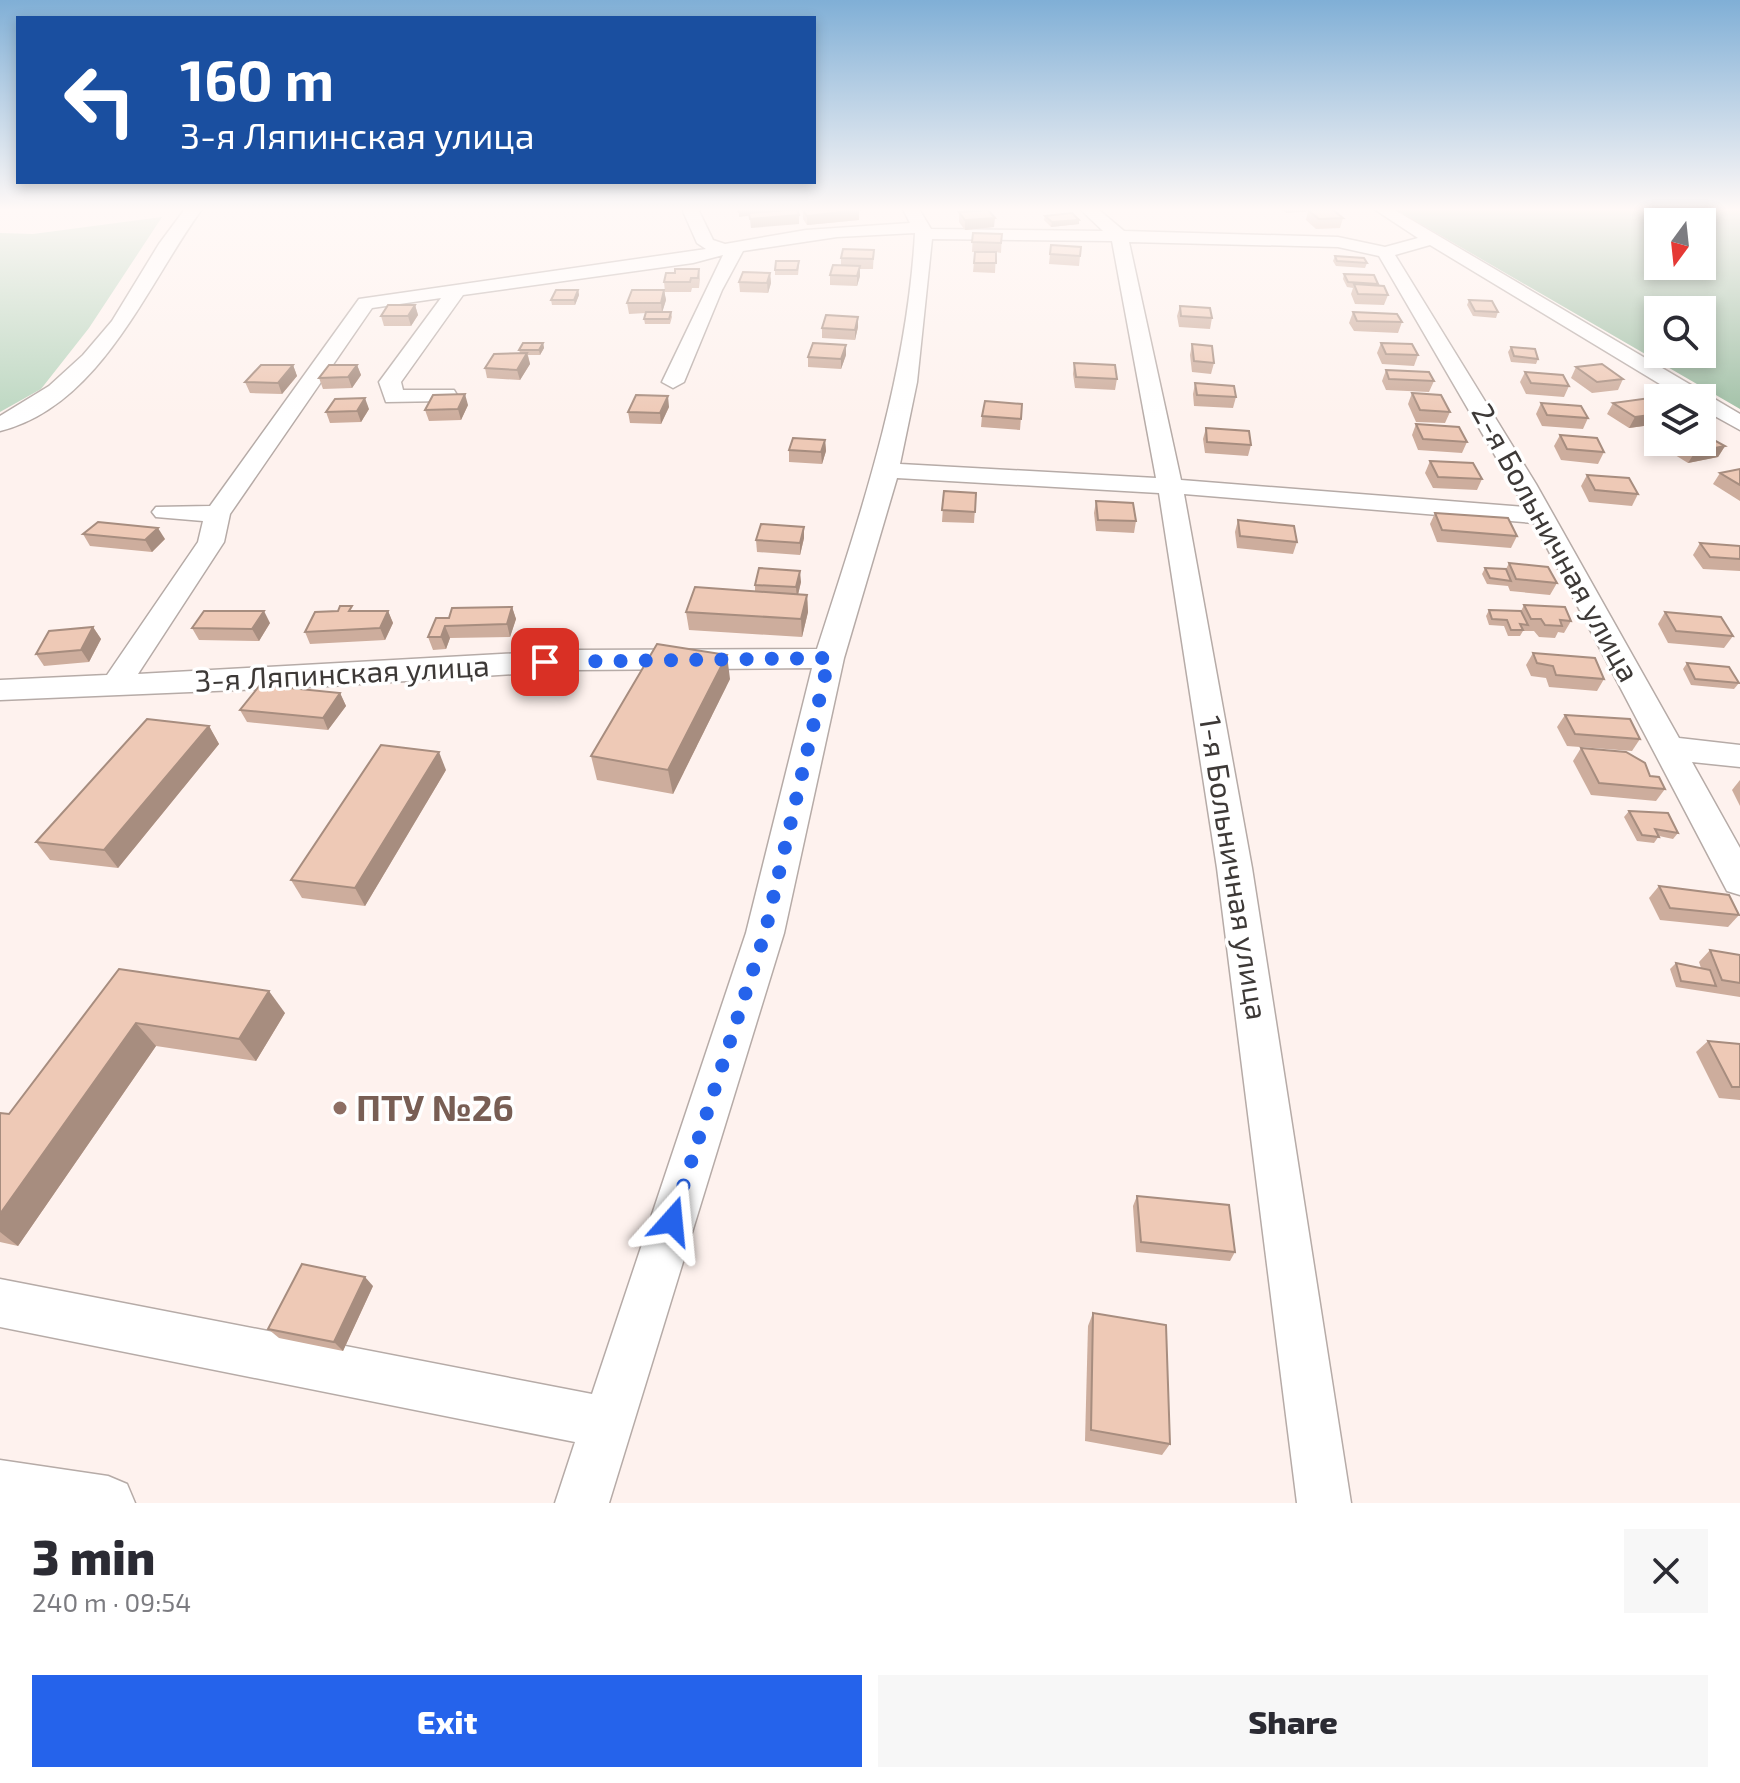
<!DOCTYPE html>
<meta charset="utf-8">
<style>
body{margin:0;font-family:"Exo 2",sans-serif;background:#f7f7f7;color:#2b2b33;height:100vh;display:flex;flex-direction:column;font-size:30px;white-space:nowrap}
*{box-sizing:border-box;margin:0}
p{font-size:26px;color:#7c7c81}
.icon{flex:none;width:44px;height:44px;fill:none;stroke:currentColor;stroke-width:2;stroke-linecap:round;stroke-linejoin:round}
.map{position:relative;height:1503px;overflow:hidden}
.panel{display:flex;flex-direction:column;background:#fff;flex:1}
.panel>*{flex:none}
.hud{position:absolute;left:16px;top:16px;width:800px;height:168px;border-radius:0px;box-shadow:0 4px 12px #0003;background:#1a4fa0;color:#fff;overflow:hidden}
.needle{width:52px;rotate:195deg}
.controls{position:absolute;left:1644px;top:208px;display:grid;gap:16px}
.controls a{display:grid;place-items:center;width:72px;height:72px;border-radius:0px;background:#fff;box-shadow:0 4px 12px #0003;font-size:40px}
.pin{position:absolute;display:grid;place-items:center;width:68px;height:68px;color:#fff;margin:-34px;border-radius:16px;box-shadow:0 4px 12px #0006}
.me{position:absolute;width:88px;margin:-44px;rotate:18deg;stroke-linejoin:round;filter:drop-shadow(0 0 6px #0008)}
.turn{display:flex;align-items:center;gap:28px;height:168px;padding:0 32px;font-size:36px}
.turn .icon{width:104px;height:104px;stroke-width:2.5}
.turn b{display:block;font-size:56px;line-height:68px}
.round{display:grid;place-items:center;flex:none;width:84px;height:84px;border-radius:0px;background:#f7f7f7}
.overview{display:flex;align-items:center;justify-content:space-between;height:136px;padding:0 32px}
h1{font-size:48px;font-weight:800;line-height:60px}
.action{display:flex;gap:16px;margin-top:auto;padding:16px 32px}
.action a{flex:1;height:92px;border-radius:0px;background:#2563eb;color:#fff;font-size:32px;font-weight:800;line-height:92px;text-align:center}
.action a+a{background:#f7f7f7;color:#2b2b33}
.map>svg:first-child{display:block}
</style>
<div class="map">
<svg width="1740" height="1503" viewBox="0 0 1740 1503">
<rect width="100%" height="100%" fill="#fef2ee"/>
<polygon fill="#bcd7c1" points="162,217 89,328 41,389 0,412 0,233 33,234"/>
<path fill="#a0c0a6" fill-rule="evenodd" d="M 1395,209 L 1740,209 L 1740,409 ZM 1658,222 L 1702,222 L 1702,266 L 1658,266 ZM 1658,310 L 1702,310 L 1702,354 L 1658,354 Z"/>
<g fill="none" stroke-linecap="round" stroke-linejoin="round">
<defs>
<g id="minor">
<path d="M 185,209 L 202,209 C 147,284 101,406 0,431 L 0,416 L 49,386 L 83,355 L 112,321 L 159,244 Z"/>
<path d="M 682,209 L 698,209 L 713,240 L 725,244 L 806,230 L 910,223 L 903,209 L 919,209 L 931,229 L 1103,231 L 1080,209 L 1098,209 L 1124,231 L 1338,237 L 1385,247 L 1418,238 L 1374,209 L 1393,209 L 1740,414 L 1740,430 L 1702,409 L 1702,398 L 1683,398 L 1430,245 L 1395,255 L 1536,484 L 1679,738 L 1740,745 L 1740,767 L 1692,762 L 1740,848 L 1740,895 L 1727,891 L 1534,523 L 1184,494 L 1252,868 L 1351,1503 L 1297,1503 L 1217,868 L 1159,493 L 897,478 L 844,658 L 784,933 L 609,1503 L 555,1503 L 575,1442 L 0,1327 L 0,1279 L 592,1394 L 746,933 L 812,668 L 576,670 L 330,686 L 0,700 L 0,680 L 107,675 L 198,542 L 203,521 L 156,517 L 152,512 L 156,507 L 210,506 L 359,299 L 706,249 L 697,243 ZM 915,233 C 907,377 861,513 817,649 L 576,650 L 138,674 L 224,542 L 230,514 L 372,308 L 441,298 L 379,382 L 386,402 L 446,401 L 457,395 L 454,390 L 403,390 L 401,382 L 463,295 L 693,263 L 723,255 L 662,382 L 673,388 L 684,382 L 722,290 L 743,251 L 837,237 ZM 932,239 L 1112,241 L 1156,478 L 900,464 L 917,382 ZM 1129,242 L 1338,247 L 1379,256 L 1525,507 L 1181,480 Z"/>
<polygon points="0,1460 108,1476 127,1484 135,1503 0,1503"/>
</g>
</defs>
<use href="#minor" stroke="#b6aba7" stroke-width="3"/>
<use href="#minor" fill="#fff" fill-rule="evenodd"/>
</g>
<g fill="#cdad9d">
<polygon points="1280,209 1312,209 1312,210 1343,218 1340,228 1316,229 1306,220 1308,211 1286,213"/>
<polygon points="803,210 859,220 807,225 803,219"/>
<polygon points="959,212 994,227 965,230 959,222"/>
<polygon points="1045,216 1079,220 1079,224 1051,227 1044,220"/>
<polygon points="973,233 1002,234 1001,253 996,252 995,273 973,272 975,252 972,252"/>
<polygon points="1051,245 1081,247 1079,266 1049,264"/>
<polygon points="874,250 873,269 860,269 860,276 857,286 830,285 830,275 841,265 841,258"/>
<polygon points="1335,256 1367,263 1365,268 1336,266 1333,261"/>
<polygon points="799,266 798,275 775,275 775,270"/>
<polygon points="699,269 700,279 699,288 692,288 691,292 665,292 664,282 675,273"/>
<polygon points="770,273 771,283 768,293 740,292 739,282"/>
<polygon points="1344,274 1378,284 1377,285 1388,295 1384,305 1355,304 1351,294 1353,288 1347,287 1343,279"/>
<polygon points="578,290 579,295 575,305 552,305 551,300"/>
<polygon points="664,290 666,300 662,312 671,312 672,317 670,324 645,324 644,319 646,313 629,314 627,303"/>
<polygon points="1469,300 1498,312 1496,318 1473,316 1467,305"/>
<polygon points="415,305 418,315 411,326 384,326 381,316"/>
<polygon points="1180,306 1212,318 1210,329 1179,327 1177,316"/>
<polygon points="1353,312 1402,322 1398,333 1354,331 1349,323"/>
<polygon points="858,317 858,327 855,340 822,338 822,328"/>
<polygon points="543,343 544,348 540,355 528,355 530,364 520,380 487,378 485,368 520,353 519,350"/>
<polygon points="1381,343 1418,355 1414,366 1382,364 1377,353"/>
<polygon points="1192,344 1214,363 1211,374 1192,372 1190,355"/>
<polygon points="1511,347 1538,359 1536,364 1511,362 1508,352"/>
<polygon points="846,355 841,369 808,367 808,357"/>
<polygon points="1074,363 1117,379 1115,390 1075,388 1073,374"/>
<polygon points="293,365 297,376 282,394 250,393 245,382"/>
<polygon points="357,365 361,375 352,388 323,389 319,378"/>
<polygon points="1576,367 1623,379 1618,390 1592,393 1571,378"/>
<polygon points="1386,370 1434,381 1429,392 1386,390 1382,381"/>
<polygon points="1525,372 1569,386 1564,397 1526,394 1520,382"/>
<polygon points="1195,383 1236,397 1233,408 1194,406 1193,394"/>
<polygon points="1412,393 1450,412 1445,423 1416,422 1408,404"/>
<polygon points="1541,403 1588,418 1583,429 1542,426 1536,414"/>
<polygon points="1613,403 1658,403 1658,424 1629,428 1607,414"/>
<polygon points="1022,404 1020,430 981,427 982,416"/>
<polygon points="468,405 461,420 429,421 425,410"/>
<polygon points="669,407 661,424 630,423 628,412"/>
<polygon points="369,409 361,422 330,423 326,412"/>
<polygon points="1416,424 1467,442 1462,453 1418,450 1412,435"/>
<polygon points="1206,428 1251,445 1248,456 1205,453 1203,439"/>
<polygon points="1560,435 1604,452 1598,464 1561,460 1554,446"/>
<polygon points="825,440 826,451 822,464 789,462 789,450"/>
<polygon points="1672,442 1702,442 1725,446 1718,457 1688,463 1667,450"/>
<polygon points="1430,461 1482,479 1477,490 1433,488 1425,473"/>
<polygon points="1740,469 1740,501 1713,484 1720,473"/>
<polygon points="1587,475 1638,494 1632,506 1589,502 1581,486"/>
<polygon points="944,491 976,493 974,523 942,522"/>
<polygon points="1096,501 1136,521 1134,533 1096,531 1094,513"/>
<polygon points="1435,513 1517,536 1511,548 1437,542 1430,524"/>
<polygon points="1238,520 1297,542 1293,554 1237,548 1235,532"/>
<polygon points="804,527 804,538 800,555 757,552 756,540"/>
<polygon points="83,534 165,539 152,552 90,546"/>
<polygon points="1700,543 1740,546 1740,571 1703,569 1693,555"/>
<polygon points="1509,563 1557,583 1550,595 1510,591 1508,586 1487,584 1482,574 1485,568 1506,569"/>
<polygon points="801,582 798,594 807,595 808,612 802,637 689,630 686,612 755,591 755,585"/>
<polygon points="1524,605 1571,621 1564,633 1558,632 1555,638 1539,637 1534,631 1523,631 1520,636 1508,636 1504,626 1489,625 1486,616 1489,610 1521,611"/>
<polygon points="512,607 516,619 510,637 450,638 446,649 433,650 428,637 449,618"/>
<polygon points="354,611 388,611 393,623 385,640 310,644 305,632"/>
<polygon points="1665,612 1733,636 1724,648 1668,643 1658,624"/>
<polygon points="270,623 259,641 199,640 192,628"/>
<polygon points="93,627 101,639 89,662 44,666 36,654"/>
<polygon points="1533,653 1604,679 1597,691 1549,687 1546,678 1531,676 1526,665"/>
<polygon points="1687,663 1739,683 1734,689 1691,685 1683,669"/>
<polygon points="730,679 673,794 597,780 591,756"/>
<polygon points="340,693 346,706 328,730 247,722 240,710"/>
<polygon points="1565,715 1640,739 1632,751 1567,746 1557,727"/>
<polygon points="209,726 219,744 118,868 50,860 36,842"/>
<polygon points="1581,748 1650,776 1665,789 1656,801 1591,795 1573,761"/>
<polygon points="446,770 365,906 302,898 291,880"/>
<polygon points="1740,780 1740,806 1732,790"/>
<polygon points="1629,811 1678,833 1673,839 1659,836 1654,843 1637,841 1624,817"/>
<polygon points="1659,886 1739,915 1728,927 1660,920 1649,898"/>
<polygon points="1710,950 1740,955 1740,997 1676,987 1670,969 1676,963 1701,968 1699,962"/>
<polygon points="119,969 285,1013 256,1061 156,1046 18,1246 0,1242 0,1113 9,1114"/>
<polygon points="1708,1041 1740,1044 1740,1100 1719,1098 1696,1052"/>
<polygon points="1137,1196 1235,1252 1230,1261 1136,1252 1133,1206"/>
<polygon points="373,1286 343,1351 279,1338 268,1329"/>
<polygon points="1093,1313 1170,1444 1162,1455 1085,1441 1088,1326"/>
</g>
<g fill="#a78d7f">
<polygon points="1287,209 1312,209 1311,211 1286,213"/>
<polygon points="762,210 762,214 739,217 739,212"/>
<polygon points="859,210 859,220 807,225 807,216"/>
<polygon points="799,215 799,224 751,228 750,219"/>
<polygon points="995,218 994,227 965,230 965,220"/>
<polygon points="1079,220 1079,224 1051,227 1052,222"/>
<polygon points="860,266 860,276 857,286 857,276"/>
<polygon points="770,273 771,283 768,293 767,283"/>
<polygon points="578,290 579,295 575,305 574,300"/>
<polygon points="664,290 666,300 662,313 661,303"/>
<polygon points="415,305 418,315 411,326 408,316"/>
<polygon points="858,317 858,327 855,340 855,330"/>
<polygon points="543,343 544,348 540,355 539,350"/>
<polygon points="846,345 846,355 841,369 841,359"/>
<polygon points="527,353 530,364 520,380 517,370"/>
<polygon points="293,365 297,376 282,394 278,383"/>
<polygon points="357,365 361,375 352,388 348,377"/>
<polygon points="465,394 468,405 461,420 458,409"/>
<polygon points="668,396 669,407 661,424 660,413"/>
<polygon points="365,398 369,409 361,422 357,411"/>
<polygon points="1658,414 1658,424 1629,428 1635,417"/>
<polygon points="825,440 826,451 822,464 821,452"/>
<polygon points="1725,446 1718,457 1688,463 1695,452"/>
<polygon points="804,527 804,538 800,555 800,543"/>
<polygon points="158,528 165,539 152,552 145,540"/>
<polygon points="800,571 801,582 797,599 796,587"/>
<polygon points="807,595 808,612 802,637 801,619"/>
<polygon points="512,607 516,619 510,637 507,624"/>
<polygon points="264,611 270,623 259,641 252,629"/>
<polygon points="388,611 393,623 385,640 380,628"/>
<polygon points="445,626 450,638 446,649 441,637"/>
<polygon points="93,627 101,639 89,662 81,650"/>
<polygon points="727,655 730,679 673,794 668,770"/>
<polygon points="340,693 346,706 328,730 323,718"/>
<polygon points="209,726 219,744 118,868 104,850"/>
<polygon points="439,752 446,770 365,906 355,888"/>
<polygon points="269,991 285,1013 256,1061 239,1039"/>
<polygon points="136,1023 156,1046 18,1246 0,1232 0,1214"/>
<polygon points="365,1277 373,1286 343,1351 334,1342"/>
</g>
<g fill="#eec9b6" stroke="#a78d7f" stroke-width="2">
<polygon points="737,209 761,209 762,210 739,212"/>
<polygon points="797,209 799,215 750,219 749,213"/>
<polygon points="812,209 858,209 859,210 807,216 803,210"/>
<polygon points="1332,209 1343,218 1319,219 1308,210"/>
<polygon points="988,210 995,218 965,220 959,212"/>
<polygon points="1072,213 1079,220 1052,222 1045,216"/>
<polygon points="973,233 1002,234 1001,243 972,242"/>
<polygon points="1051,245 1081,247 1080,256 1050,254"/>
<polygon points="843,249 874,250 873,259 841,258"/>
<polygon points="975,252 996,252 996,263 974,263"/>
<polygon points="1335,256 1364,258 1367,263 1337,261"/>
<polygon points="776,261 799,261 797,270 775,270"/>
<polygon points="833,265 860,266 857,276 830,275"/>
<polygon points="675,269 699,269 698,278 691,278 690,282 664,282 666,273 675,273"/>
<polygon points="743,272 770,273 767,283 739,282"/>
<polygon points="1344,274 1374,275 1378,284 1348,282"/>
<polygon points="1354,284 1384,286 1388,295 1358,294"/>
<polygon points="556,290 578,290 574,300 551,300"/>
<polygon points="632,290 664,290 661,303 627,303"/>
<polygon points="1469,300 1492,301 1498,312 1475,311"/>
<polygon points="388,305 415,305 408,316 381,316"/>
<polygon points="1180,306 1210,308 1212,318 1181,316"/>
<polygon points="646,312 671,312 669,319 644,319"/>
<polygon points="1353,312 1397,314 1402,322 1357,321"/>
<polygon points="826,315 858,317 855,330 822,328"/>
<polygon points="523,343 543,343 539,350 519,350"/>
<polygon points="813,343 846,345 841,359 808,357"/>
<polygon points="1381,343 1412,344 1418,355 1386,354"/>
<polygon points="1192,344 1212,346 1214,363 1194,361"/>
<polygon points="1511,347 1535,349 1538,359 1514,356"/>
<polygon points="527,353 517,370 485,368 494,354"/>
<polygon points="1074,363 1115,365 1117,379 1076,377"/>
<polygon points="1602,364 1623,379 1597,382 1576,367"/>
<polygon points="261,365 293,365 278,383 245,382"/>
<polygon points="329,365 357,365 348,377 319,378"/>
<polygon points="1386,370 1429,372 1434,381 1389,379"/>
<polygon points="1525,372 1563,375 1569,386 1531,383"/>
<polygon points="1195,383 1234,386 1236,397 1197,395"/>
<polygon points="1412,393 1441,395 1450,412 1420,410"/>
<polygon points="465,394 458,409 425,410 433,395"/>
<polygon points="636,395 668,396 660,413 628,412"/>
<polygon points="365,398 357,411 326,412 335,399"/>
<polygon points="1650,398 1658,403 1658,414 1635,417 1613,403"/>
<polygon points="985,401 1022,404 1021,419 982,416"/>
<polygon points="1541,403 1581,406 1588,418 1547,415"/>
<polygon points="1416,424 1459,427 1467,442 1423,439"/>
<polygon points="1206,428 1249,431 1251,445 1207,442"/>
<polygon points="1702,434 1703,434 1725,446 1695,452 1678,442 1702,442"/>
<polygon points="1560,435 1597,438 1604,452 1567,449"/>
<polygon points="793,438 825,440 821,452 789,450"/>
<polygon points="1430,461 1473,463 1482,479 1438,477"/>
<polygon points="1740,469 1740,485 1720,473"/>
<polygon points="1587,475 1629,478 1638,494 1595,490"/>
<polygon points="944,491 976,493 975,512 942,510"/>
<polygon points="1096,501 1133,503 1136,521 1098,520"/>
<polygon points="1435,513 1508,518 1517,536 1442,530"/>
<polygon points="1238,520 1294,526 1297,542 1240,536"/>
<polygon points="98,522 158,528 145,540 83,534"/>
<polygon points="761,524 804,527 800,543 756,540"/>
<polygon points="1700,543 1740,546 1740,559 1710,557"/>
<polygon points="1509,563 1548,567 1557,583 1516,579"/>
<polygon points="759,568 800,571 796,587 755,585"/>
<polygon points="1485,568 1506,569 1511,581 1490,578"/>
<polygon points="695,587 807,595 801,619 686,612"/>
<polygon points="1524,605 1565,607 1571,621 1560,620 1562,626 1545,625 1541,619 1531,619"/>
<polygon points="340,606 352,606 349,611 388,611 380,628 305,632 315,612 338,611"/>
<polygon points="512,607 507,624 445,626 441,637 428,637 436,618 449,618 452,608"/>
<polygon points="1489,610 1521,611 1528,625 1520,624 1523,630 1511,630 1507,620 1492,619"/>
<polygon points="204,611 264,611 252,629 192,628"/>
<polygon points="1665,612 1721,617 1733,636 1676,631"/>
<polygon points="93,627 81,650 36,654 49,631"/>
<polygon points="657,644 727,655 668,770 591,756"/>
<polygon points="1533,653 1595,658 1604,679 1556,675 1553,666 1537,663"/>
<polygon points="1687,663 1729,667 1739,683 1695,679"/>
<polygon points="260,685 340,693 323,718 240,710"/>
<polygon points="1565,715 1630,719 1640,739 1575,734"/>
<polygon points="147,719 209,726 104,850 36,842"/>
<polygon points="381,745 439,752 355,888 291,880"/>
<polygon points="1581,748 1626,752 1645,763 1650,776 1659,777 1665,789 1599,783"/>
<polygon points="1629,811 1668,813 1678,833 1655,829 1659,837 1642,835"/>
<polygon points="1659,886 1729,895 1739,915 1670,908"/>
<polygon points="1710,950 1740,955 1740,983 1722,980"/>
<polygon points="1676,963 1710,970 1716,986 1681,981"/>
<polygon points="119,969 269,991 239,1039 136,1023 0,1214 0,1113 9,1114"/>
<polygon points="1708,1041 1740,1044 1740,1087 1732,1087"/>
<polygon points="1137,1196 1229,1205 1235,1252 1141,1242"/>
<polygon points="302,1264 365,1277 334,1342 268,1329"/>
<polygon points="1093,1313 1166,1325 1170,1444 1091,1430"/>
</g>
<linearGradient id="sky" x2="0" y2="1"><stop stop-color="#80afd6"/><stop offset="0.5" stop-color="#fff9f7"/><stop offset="1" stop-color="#fff9f7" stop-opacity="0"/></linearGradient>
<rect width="1740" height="419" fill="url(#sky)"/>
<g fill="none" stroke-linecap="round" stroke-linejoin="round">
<polyline stroke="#2563eb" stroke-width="14" stroke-dasharray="0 25.2" points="545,662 829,658 765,933 672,1221"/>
</g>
<circle fill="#8d6e63" stroke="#fff" stroke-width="3" cx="340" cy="1108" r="8"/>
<g text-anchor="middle" stroke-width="7" stroke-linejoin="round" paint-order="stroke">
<g font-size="30" fill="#3d3937" stroke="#fff">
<text transform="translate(1555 543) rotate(61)" y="10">2-я Больничная улица</text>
<text transform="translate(342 674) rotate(-3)" y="10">3-я Ляпинская улица</text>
<text transform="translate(1233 868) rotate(81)" y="10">1-я Больничная улица</text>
</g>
<g font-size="36" font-weight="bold" fill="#785e54" stroke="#fff" text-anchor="start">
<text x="356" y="1121">ПТУ №26</text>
</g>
</g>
</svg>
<div class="controls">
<a><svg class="needle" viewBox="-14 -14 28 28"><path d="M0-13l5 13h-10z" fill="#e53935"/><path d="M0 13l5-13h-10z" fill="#7c7c81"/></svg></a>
<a><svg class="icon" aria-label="search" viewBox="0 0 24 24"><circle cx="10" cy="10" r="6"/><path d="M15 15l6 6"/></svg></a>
<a><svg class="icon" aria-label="layers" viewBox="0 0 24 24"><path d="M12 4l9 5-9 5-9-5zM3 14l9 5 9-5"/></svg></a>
</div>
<div class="pin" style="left:545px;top:662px;background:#d93025"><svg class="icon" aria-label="arrive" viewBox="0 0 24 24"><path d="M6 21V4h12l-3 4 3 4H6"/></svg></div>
<svg class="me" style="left:672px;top:1221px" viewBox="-20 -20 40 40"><path d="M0-17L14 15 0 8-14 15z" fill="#2563eb" stroke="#fff" stroke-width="4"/></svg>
<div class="hud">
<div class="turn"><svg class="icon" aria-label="left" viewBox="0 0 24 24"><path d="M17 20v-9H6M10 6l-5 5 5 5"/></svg><div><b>160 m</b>3-я Ляпинская улица</div></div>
</div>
</div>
<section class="panel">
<div class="overview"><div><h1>3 min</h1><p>240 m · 09:54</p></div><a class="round"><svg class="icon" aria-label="close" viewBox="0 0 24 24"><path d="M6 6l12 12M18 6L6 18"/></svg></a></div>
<div class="action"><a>Exit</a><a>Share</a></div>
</section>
